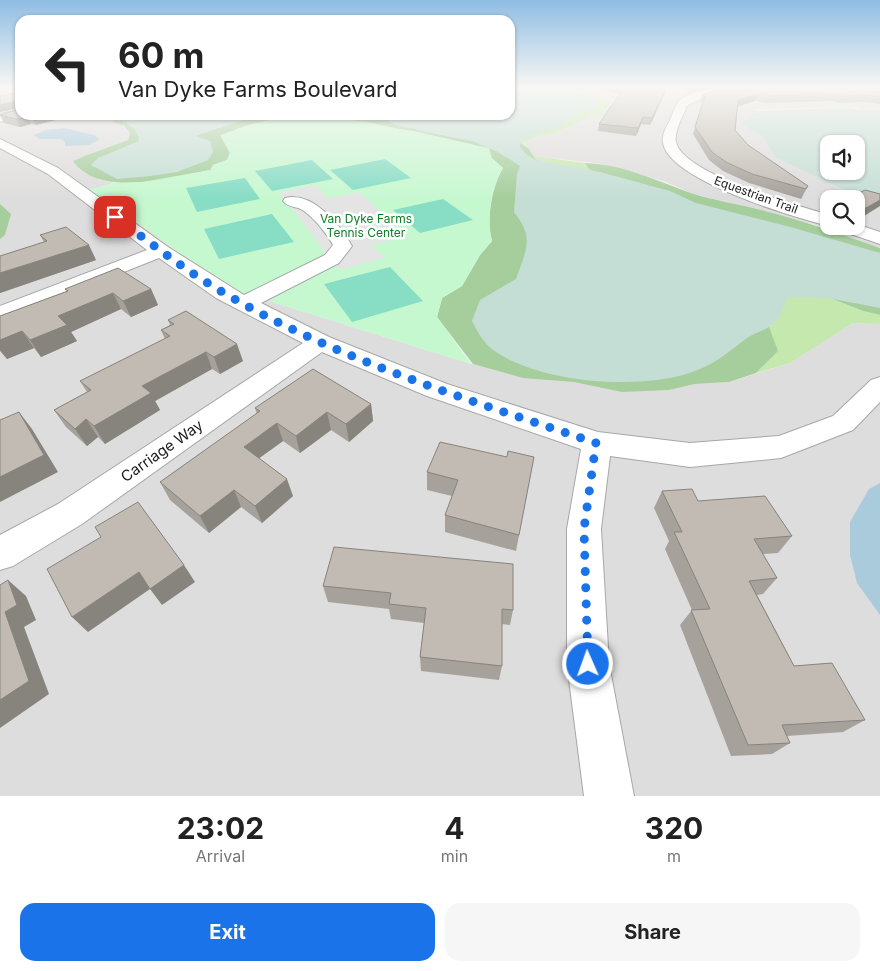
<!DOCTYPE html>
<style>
body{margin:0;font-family:Inter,sans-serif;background:#f6f6f6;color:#222;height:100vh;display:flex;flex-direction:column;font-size:19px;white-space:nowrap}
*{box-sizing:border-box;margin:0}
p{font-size:16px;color:#767676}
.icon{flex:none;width:28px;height:28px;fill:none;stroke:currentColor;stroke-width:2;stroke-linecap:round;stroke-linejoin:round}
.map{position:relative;height:796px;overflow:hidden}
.side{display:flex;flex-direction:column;background:#fff;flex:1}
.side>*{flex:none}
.hud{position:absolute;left:15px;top:15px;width:500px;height:105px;border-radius:15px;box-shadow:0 1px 4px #0004;background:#fff;color:#222;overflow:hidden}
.buttons{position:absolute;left:820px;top:135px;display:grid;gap:10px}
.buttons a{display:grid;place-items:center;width:45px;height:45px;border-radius:10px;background:#fff;box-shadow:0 1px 4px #0004;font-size:25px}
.pin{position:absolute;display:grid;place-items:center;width:42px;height:42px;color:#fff;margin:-21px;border-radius:10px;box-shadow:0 2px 8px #0006}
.me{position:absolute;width:55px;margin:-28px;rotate:358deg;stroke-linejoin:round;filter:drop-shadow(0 0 4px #0008)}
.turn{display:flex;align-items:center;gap:18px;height:105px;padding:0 20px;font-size:22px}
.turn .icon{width:65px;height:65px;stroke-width:2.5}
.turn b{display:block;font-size:35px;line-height:42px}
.eta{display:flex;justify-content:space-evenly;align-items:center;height:85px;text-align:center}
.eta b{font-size:30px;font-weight:700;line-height:35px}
.action{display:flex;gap:10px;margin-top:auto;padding:10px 20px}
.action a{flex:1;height:58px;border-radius:15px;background:#1a73e8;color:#fff;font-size:20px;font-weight:700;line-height:58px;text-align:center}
.action a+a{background:#f6f6f6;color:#222}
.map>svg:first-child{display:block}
</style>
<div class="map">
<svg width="880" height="796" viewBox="0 0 880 796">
<rect width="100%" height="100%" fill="#f0eee7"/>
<g fill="#dedddd" fill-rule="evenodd">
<polygon points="0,87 20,87 20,115 118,115 113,118 130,133 128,140 87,155 99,180 114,183 88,190 151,232 224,287 471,364 574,382 669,390 695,384 729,382 790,363 853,323 880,324 880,796 0,796"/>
<path d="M 566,87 L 880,87 L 880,116 L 855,107 L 754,109 L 829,144 L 829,171 L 856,171 L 880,168 L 880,248 L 813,224 L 694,194 L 664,181 L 635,173 L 596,163 L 533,156 L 529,149 L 520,144 L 539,136 L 553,134 L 587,118 L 599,115 L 610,100 L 595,94 ZM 829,199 L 856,199 L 856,226 L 829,226 Z"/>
</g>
<g fill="#c5e8af">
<path d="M 510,87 C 531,88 604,87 613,106 L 599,115 L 587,118 L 553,134 L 539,136 L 520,144 L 510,115 Z"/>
<polygon points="533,156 585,163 589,169 787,281 863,311 880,315 880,324 853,323 790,363 756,373 778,350 536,160"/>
</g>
<g fill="#a6ce9d">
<path d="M 118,115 L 303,115 C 275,119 246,123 221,136 L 230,153 L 227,160 L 213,165 L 211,170 C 172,177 100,199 73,161 L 87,155 L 128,140 L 130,133 L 124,126 L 114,122 L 113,118 Z"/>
<path d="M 309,115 L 480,115 L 529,149 L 536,160 L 551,164 L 763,311 L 778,351 L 756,373 L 729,382 L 695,384 L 669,390 L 622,392 L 574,382 L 523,378 L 473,364 L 437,317 L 442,298 L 462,286 L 480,255 L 492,241 C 486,219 492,187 503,168 L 474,145 L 413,131 Z"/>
<path d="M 585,163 C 624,164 659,182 694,194 C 716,201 739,204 761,210 C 802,220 841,234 880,248 L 880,315 L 863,311 L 787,281 L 589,169 Z"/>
<polygon points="0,204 11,214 5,235 0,239"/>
</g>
<g fill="#c4ded5" fill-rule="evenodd">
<path d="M 510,87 C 546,87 565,86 599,101 L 596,108 L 578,113 L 559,126 L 521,139 L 520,147 L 526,154 L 536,160 L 600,172 L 670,191 L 696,203 L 794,228 L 880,253 L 880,308 L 828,298 L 788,297 C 784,305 780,317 774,323 C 768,330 755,332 747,338 C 732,349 718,362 700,369 C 648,392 538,384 492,349 C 483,342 477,331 472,321 L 480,300 L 516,279 C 526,250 535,238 514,212 L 517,174 L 520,166 L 498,152 L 472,141 L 431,133 L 393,124 L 386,119 L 362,115 L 510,115 Z"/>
<path d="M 843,108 L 880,111 L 880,198 L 843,189 L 777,158 C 770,151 769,144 763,137 C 757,131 748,130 742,123 L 755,112 L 764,111 ZM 829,144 L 856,144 L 856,171 L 829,171 Z"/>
<path d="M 122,115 L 266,115 L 256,116 L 195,136 L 210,141 L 213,152 L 208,160 L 195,165 L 177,172 L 150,176 L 117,179 L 91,165 L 98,158 L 139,141 C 138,129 131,126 121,120 Z"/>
</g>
<path fill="#c6f8d0" d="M 303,115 L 367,122 L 489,148 L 492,158 L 503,168 C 491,187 486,219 492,241 L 480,255 L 462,286 L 442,298 L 437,317 L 471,364 L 224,287 L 151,232 L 88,190 L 114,183 L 143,182 L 210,170 L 213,165 L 227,160 L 230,153 L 220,135 L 260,122 Z"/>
<g fill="#88ddc5">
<polygon points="385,159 411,178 353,190 330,170"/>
<polygon points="312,160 333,179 272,191 255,171"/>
<polygon points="245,178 260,199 197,212 186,188"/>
<polygon points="443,199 473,220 420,233 393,210"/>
<polygon points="272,214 294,242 219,259 204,229"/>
<polygon points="390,267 423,301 352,322 324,284"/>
</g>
<polygon fill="#e4e4e4" points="315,185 328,198 359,192 408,236 372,245 384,258 339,270 279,192"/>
<g fill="#a9cbdc">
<polygon points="64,128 94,135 100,139 89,145 65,146 65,142 61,139 39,139 34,135 46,130"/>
<polygon points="880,483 880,615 857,583 850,555 850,522 869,489"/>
</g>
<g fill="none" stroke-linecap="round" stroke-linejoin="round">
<defs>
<g id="minor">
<path d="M 741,88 L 745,89 L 745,93 L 703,97 L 687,106 C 683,116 674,131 676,142 C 682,174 799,206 829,215 L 829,226 C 795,218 669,180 663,143 C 661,133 669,124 672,115 C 674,110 675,105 679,101 C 693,87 723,88 741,88 Z"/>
<polygon points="20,110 20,115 24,115 0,122 0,114"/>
<path d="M 0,139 L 58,168 L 168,247 L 244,295 L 325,255 L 333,245 C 327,234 315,219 304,211 C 298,206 288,208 283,201 L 285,198 C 313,191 340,225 352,246 L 339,263 L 261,303 L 329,337 L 447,384 L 598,432 L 690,443 L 779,436 L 833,416 L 871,380 L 880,377 L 880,402 L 853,430 L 781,458 L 690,467 L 610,456 L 601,529 L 609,664 L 634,796 L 584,796 L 567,664 L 567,529 L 581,449 L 427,396 L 322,352 L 82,524 L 13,566 L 0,570 L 0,535 L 58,504 L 303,343 L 216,298 L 159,258 L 0,321 L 0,306 L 147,250 L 48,174 L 0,148 Z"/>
<polygon points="856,224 880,232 880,244 839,230 836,226 856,226"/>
</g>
</defs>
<use href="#minor" stroke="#a7a7a7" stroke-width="2"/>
<use href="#minor" fill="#fff" fill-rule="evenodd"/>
</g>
<g fill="#a6a19a">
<polygon points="593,87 657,87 666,89 664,95 650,125 641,124 636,136 598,131 599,124 620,94"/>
<polygon points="669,87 762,87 710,88 695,92"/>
<polygon points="848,87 879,87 877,89"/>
<polygon points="880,92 880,104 863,102 839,103 834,101 765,103 755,101 738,106 735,130 748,145 808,186 801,199 749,183 723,171 709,160 693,134 703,103 700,102 702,95"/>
<polygon points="0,115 75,115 36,125 31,124 20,127 4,123"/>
<polygon points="880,194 861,218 856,216 856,199"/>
<polygon points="40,235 96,260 0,293 0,256 44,242"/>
<polygon points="65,289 151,289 158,305 131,317 121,309 71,332 77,341 41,357 34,348 7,359 0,351 0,316 67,291"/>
<polygon points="168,320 243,361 220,374 212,369 155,401 160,410 105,444 98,437 87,446 66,427 54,410 87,392 80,381 165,339 161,330 170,325"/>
<polygon points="371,404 373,421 349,442 331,430 300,453 283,441 259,458 293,496 262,523 241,507 209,533 170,500 160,482 257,414 255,408"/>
<polygon points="507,457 534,457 516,551 445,532 445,515 452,496 427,490 427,472"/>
<polygon points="662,491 698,501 792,536 778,553 763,554 777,578 763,594 757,595 794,666 865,720 843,732 787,736 790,743 772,754 731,756 680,625 692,610 665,549 669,541 654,508"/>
<polygon points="334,547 513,610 510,625 502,624 502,666 499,680 421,671 420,657 424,623 391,619 389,609 328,602 323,586"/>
</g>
<g fill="#87837d">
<polygon points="697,87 710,87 710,88 695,92"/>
<polygon points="666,89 664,95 650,125 652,118"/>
<polygon points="758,94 755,101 736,107 738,100"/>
<polygon points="16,101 20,108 0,112 0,105"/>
<polygon points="43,115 75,115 36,125 32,118"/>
<polygon points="28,116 31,124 20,127 16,119"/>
<polygon points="643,117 641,124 636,136 638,128"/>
<polygon points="880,200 880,206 861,218 866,208"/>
<polygon points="89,245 96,260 0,293 0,273"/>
<polygon points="151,289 158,305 131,317 123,301"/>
<polygon points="113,293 121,309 71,332 77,341 41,357 30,340 58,316"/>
<polygon points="22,331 34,348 7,359 0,350 0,340"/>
<polygon points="237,344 243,361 220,374 214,357"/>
<polygon points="206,352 212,369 155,401 160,410 105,444 94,426 142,386"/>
<polygon points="371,404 373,421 349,442 346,424"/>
<polygon points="19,412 32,429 58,472 0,502 0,477"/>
<polygon points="327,412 331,430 300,453 296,436"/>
<polygon points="86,419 98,437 87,446 75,429"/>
<polygon points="277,423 283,441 250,465 244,447"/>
<polygon points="287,479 293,496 262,523 255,506"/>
<polygon points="234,490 241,507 209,533 200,516"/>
<polygon points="184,565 195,582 162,605 150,589 88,632 72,617 139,572"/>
<polygon points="8,580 26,596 36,620 24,627 49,694 0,728 0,700 5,612"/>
</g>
<g fill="#c1bbb3" stroke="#87837d">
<polygon points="619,87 657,87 666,89 652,118 643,117 638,128 599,124 624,88"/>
<polygon points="818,87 880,92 880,97 866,95 842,96 837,94 767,96 758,94 738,100 735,130 748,145 808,186 806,189 752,174 726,162 712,152 695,127 705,96 702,95 713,91"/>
<polygon points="20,92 20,106 16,101 0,105 0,96"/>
<polygon points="20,109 20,115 43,115 32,118 28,116 16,119 0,115"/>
<polygon points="865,190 880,194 880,200 866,208 856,205 856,199 848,199"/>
<polygon points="66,227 89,245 0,273 0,256 47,241 40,235"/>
<polygon points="118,268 151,289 123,301 113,293 58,316 67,325 30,340 22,331 0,340 0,316 68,291 65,289"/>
<polygon points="186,311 237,344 214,357 206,352 142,386 151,393 94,426 86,419 75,429 54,410 91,390 80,381 170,336 161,330 174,324 168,320"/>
<polygon points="313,369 371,404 346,424 327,412 296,436 277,423 244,447 287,479 255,506 234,490 200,516 160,482 260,411 255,408"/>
<polygon points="19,412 44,455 0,477 0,420"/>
<polygon points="440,442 507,457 508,451 534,457 519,535 445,515 458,480 427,472"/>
<polygon points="692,489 698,501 765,496 792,536 754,539 777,578 749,581 794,666 832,663 865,720 782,725 790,743 748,745 691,610 710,609 674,532 682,532 662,491"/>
<polygon points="138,502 184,565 150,589 139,572 72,617 47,569 101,537 95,527"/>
<polygon points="334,547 513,564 513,610 502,609 502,666 420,657 426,608 389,604 391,593 323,586"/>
<polygon points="8,580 17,605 5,612 29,681 0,700 0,585"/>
</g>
<linearGradient id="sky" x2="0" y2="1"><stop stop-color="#8fbde3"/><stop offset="0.44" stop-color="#f8f7f4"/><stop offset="1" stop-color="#f8f7f4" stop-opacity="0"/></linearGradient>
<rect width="880" height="198" fill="url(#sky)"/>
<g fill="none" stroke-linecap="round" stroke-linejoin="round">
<path stroke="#1a73e8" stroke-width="9" stroke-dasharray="0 16.2" d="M 115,217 C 151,243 186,271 224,293 C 340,361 470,400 596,443 L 584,529 L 588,664"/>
</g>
<g text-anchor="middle" stroke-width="5" stroke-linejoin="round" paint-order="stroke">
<g font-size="12" fill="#202020" stroke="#fff">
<text transform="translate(756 195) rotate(20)" y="4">Equestrian Trail</text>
</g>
<g font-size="12" fill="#0f7d25" stroke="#fff">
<text x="366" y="223">Van Dyke Farms<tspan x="366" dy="14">Tennis Center</tspan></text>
</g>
<g font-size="15" fill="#202020" stroke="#fff">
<text transform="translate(162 451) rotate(-35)" y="5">Carriage Way</text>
</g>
</g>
</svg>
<div class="buttons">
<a><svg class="icon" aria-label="sound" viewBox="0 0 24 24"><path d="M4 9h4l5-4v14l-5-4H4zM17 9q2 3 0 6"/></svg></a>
<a><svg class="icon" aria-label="search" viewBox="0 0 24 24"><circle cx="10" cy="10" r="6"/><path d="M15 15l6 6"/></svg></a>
</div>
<div class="pin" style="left:115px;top:217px;background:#d93025"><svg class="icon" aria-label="arrive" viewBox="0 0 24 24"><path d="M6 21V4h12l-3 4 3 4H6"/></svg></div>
<svg class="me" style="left:588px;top:664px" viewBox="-20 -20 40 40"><circle r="17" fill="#1a73e8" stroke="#fff" stroke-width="3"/><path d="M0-11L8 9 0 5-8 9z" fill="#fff"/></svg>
<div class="hud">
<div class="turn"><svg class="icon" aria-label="left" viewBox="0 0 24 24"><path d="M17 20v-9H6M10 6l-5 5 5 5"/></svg><div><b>60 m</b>Van Dyke Farms Boulevard</div></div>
</div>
</div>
<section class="side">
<div class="eta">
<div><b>23:02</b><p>Arrival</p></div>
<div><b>4</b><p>min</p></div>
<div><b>320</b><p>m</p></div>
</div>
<div class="action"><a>Exit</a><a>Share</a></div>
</section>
